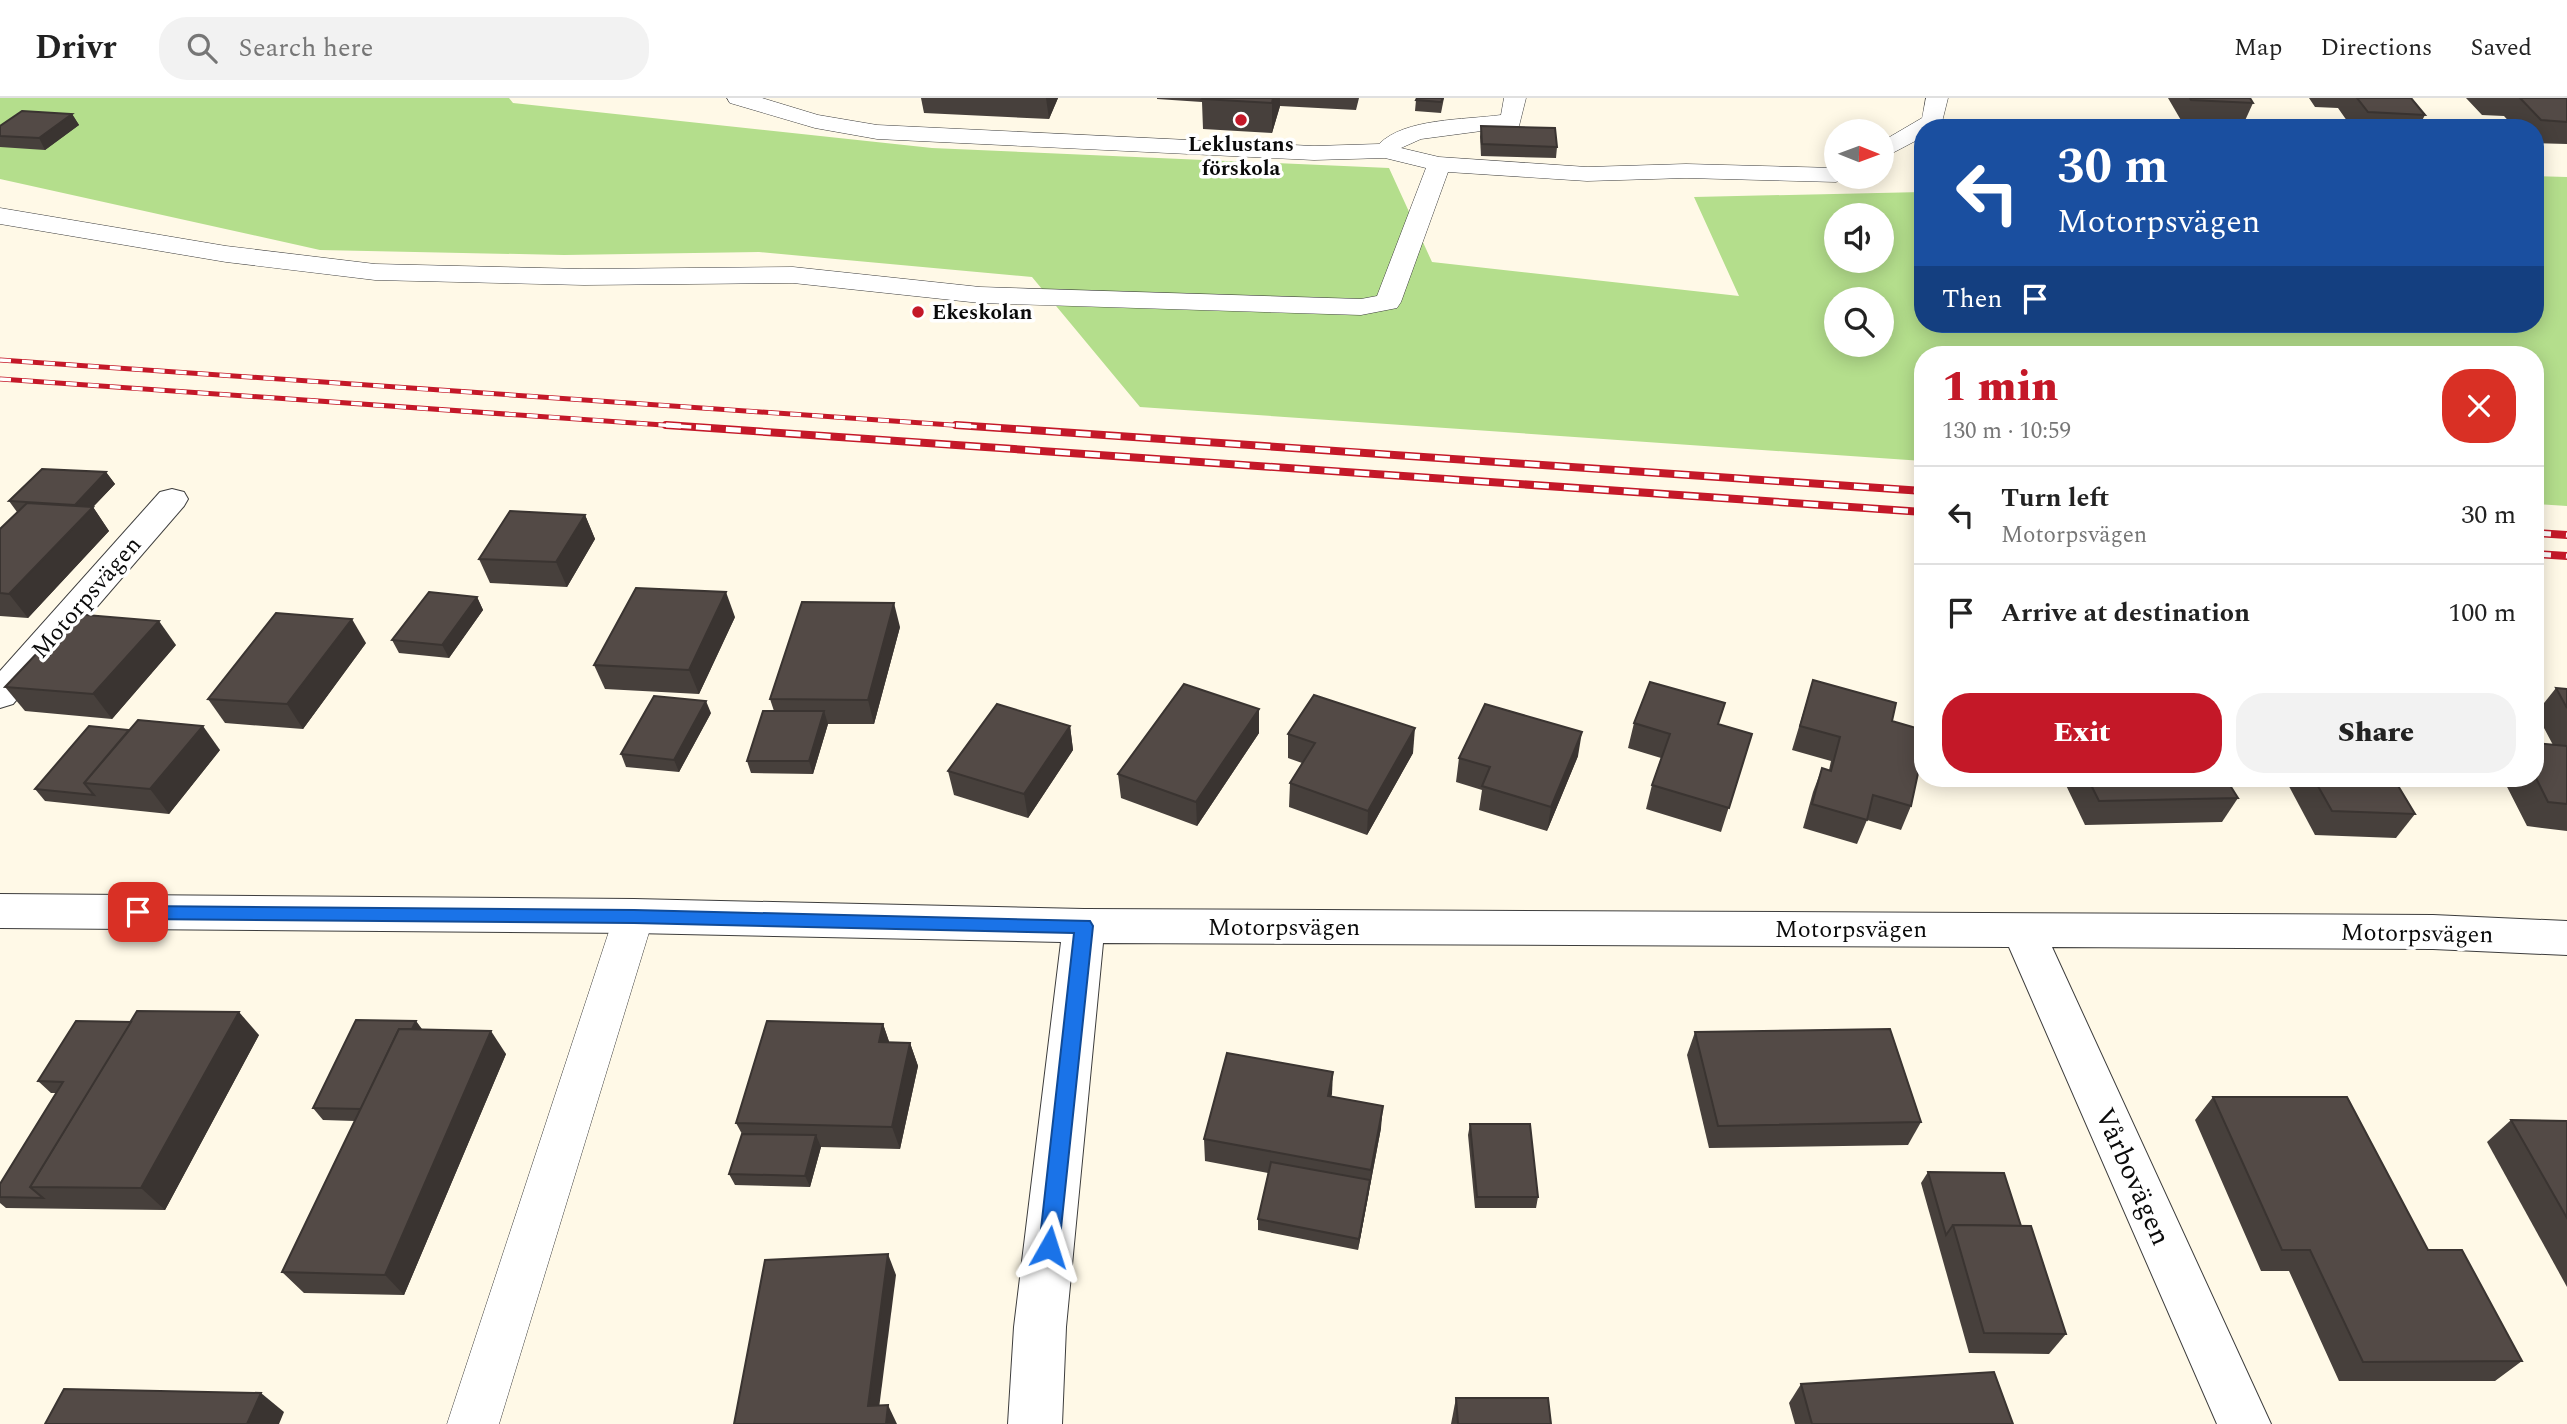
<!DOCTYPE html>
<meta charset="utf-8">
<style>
body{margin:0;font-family:Spectral,serif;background:#f2f2f2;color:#222;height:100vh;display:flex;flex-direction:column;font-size:26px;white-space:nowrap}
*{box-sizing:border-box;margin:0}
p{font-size:23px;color:#767676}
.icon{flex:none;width:38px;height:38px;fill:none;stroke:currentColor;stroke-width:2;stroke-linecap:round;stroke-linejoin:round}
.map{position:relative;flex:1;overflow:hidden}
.panel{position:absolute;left:1914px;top:248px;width:630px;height:441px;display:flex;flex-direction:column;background:#fff;border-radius:28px;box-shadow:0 4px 18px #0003}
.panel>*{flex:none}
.banner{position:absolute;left:1914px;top:21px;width:630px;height:214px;border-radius:28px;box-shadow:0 4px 18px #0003;background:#1a4fa0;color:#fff;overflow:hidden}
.needle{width:46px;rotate:91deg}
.tools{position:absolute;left:1824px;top:21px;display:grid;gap:14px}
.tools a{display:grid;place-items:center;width:70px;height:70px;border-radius:50%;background:#fff;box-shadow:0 4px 18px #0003;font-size:35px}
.pin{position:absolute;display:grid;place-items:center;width:60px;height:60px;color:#fff;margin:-30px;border-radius:14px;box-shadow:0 4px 10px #0006}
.me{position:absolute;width:77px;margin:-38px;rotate:6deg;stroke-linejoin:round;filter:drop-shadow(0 0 5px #0008)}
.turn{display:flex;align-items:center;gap:24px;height:147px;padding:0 28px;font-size:32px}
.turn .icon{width:91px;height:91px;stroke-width:2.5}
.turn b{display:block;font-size:49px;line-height:60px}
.then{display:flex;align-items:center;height:66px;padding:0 28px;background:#0003;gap:14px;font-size:26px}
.round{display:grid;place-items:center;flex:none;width:74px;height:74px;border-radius:28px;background:#f2f2f2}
.summary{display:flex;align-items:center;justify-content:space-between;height:119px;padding:0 28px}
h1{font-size:42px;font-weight:800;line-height:52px;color:#c41828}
.primary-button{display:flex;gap:14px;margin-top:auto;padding:14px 28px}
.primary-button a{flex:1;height:80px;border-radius:28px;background:#c41828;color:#fff;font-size:28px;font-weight:800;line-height:80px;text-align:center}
.primary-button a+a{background:#f2f2f2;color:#222}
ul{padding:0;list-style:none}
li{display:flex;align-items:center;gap:21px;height:98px;padding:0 28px;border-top:2px solid #e0e0e0}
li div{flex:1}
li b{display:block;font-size:26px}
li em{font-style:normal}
header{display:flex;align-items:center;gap:42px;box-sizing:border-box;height:98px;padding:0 35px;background:#fff;border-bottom:2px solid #e0e0e0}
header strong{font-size:33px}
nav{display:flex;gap:38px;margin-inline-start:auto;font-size:24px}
.search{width:490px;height:63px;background:#f2f2f2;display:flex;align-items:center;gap:18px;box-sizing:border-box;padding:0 24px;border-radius:28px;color:#767676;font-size:26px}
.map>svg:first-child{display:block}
</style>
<header>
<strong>Drivr</strong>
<div class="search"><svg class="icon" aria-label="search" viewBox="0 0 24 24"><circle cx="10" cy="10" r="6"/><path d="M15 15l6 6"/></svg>Search here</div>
<nav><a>Map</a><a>Directions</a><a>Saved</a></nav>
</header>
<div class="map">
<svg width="2567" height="1326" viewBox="0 0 2567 1326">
<rect width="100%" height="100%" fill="#fff9e7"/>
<path fill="#b4de8c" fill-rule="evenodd" d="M 0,0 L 509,0 L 513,5 L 932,50 L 1389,70 L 1432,164 L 1739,198 L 1694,99 L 1923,94 L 1923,226 L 2536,226 L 2536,78 L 2567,79 L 2567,408 L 2536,406 L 2536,257 L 1923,257 L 1923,363 L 1140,309 L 1032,179 L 759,154 L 564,157 L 320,152 L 0,81 ZM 1836,117 L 1881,117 L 1881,163 L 1836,163 ZM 1836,201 L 1881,201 L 1881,247 L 1836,247 Z"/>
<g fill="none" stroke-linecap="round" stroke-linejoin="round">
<defs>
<g id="service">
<path d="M 727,0 L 762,0 L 818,17 L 877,27 L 1314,48 L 1379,46 C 1405,20 1464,22 1501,17 L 1504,0 L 1526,0 L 1519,28 L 1421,41 L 1401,50 L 1439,59 L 1587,69 L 1686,66 L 1836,70 L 1836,79 L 1847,79 L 1836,84 L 1686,80 L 1587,83 L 1448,74 L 1401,204 L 1397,210 L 1361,217 L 980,205 L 793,185 L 584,187 L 375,182 L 226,164 L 0,126 L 0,110 L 226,148 L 375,166 L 584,171 L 793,169 L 980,189 L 1361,201 L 1377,198 L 1426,70 L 1385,60 L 1314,62 L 877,41 L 815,30 L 730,5 Z"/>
<polygon points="1926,0 1948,0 1941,28 1923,30 1923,39 1881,61 1881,44 1922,20"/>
<polygon points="634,802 648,807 654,818 499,1326 447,1326 614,818 620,807"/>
</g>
<g id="minor">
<polygon points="172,391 184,394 188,401 184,408 13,606 0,610 0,573 160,394"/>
<polygon points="0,796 634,801 1084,811 2433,817 2567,823 2567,857 2433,851 2052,849 2271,1326 2217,1326 2009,849 1103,845 1066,1229 1062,1326 1008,1326 1014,1229 1061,844 634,835 0,830"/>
</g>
</defs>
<use href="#service" stroke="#3d3d3d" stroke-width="1"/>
<use href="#minor" stroke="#3d3d3d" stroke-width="2"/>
<use href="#service" fill="#fff" fill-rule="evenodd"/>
<use href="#minor" fill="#fff" fill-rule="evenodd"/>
<defs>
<g id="rail-far1">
<polyline points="0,262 981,329"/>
<polyline points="0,281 692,329"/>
</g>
<g id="rail">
<polyline points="666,327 1923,414"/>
<polyline points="956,327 1923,393"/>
<polyline points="2536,435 2567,437"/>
<polyline points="2536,456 2567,458"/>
</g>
</defs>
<use href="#rail-far1" stroke="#c41828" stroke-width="5"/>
<use href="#rail" stroke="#c41828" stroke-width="8"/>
<use href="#rail-far1" stroke="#fff" stroke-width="3.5" stroke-dasharray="11" stroke-linecap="butt"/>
<use href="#rail" stroke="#fff" stroke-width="5" stroke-dasharray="15" stroke-linecap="butt"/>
</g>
<g fill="#47403c">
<polygon points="921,0 1058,0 1049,21 924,15"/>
<polygon points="1157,0 1359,0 1356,12 1280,8 1272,35 1203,31 1202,4 1157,1"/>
<polygon points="1444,0 1441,15 1415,13 1416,2"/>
<polygon points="2168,0 2250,0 2253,5 2243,27 2182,24"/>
<polygon points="2309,0 2411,0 2425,17 2418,30 2352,30 2338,10 2315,9"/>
<polygon points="2466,0 2567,0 2567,46 2536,45 2536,30 2515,30 2504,18 2482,17"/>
<polygon points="72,16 79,27 45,52 0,49 0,28"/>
<polygon points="1481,28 1557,49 1556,60 1481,58 1480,39"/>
<polygon points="106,374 115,386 93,409 109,433 28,520 0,518 0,431 17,414 9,403"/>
<polygon points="585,417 595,441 567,489 490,485 479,461"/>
<polygon points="477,499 483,512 449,560 399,555 392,542"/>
<polygon points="735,519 699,596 605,591 594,567"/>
<polygon points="900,529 874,626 828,626 813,676 751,675 747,663 774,613 770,601"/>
<polygon points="366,545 303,631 225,625 208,601"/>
<polygon points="176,547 112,621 25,613 5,589"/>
<polygon points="1813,582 1892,623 1911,708 1901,732 1867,722 1857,746 1803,730 1813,694 1822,670 1829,672 1831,663 1792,652"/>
<polygon points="2556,590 2567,591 2567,733 2527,728 2503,681 2536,681 2553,647 2536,615"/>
<polygon points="1259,611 1259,635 1197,728 1121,700 1118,676"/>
<polygon points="711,615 679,674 626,669 621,656"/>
<polygon points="1634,625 1719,627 1752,636 1721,734 1646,711 1652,687 1661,660 1628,650"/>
<polygon points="1070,628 1073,652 1028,720 954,697 948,673"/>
<polygon points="1288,636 1413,655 1367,737 1289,709 1290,685 1302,665 1288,660"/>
<polygon points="220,652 169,716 45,703 35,691"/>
<polygon points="1578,658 1547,733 1479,712 1482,692 1456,684 1459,660"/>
<polygon points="2063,681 2226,681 2238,700 2222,724 2085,727"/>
<polygon points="2285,681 2394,681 2415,716 2396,740 2315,737"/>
<polygon points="416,923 422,931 506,956 404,1197 304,1195 282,1174 355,1023 323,1022 313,1010"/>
<polygon points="883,926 889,944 910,945 918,968 900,1051 821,1049 810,1089 735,1087 729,1076 742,1036 736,1025"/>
<polygon points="1695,934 1921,1024 1908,1047 1709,1050 1687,957"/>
<polygon points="259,937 165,1112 6,1110 0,1105 0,1086 56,995 51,995 38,983"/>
<polygon points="1331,999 1381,1030 1358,1152 1258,1132 1258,1121 1268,1075 1205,1063 1204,1041"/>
<polygon points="2213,999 2428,1152 2522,1263 2495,1283 2339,1283 2289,1173 2261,1173 2195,1022"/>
<polygon points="2511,1022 2567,1023 2567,1189 2487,1044"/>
<polygon points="1470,1026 1538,1099 1536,1110 1475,1110 1468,1037"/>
<polygon points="1928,1074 2021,1128 2066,1236 2049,1256 1969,1255 1921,1085"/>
<polygon points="1801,1286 2013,1326 1795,1326 1789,1305"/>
<polygon points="1456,1300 1551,1326 1451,1326"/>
</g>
<g fill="#3a3431">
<polygon points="1046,0 1058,0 1049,21"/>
<polygon points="1273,0 1280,0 1280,8 1272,35 1272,5"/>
<polygon points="72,16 79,27 45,52 39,40"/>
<polygon points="106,374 115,386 93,409 109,433 28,520 9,496 75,407"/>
<polygon points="585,417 595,441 567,489 556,464"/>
<polygon points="726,494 735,519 699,596 689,572"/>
<polygon points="477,499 483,512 449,560 442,547"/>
<polygon points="894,505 900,529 874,626 868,602"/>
<polygon points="352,521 366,545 303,631 287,606"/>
<polygon points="159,523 176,547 112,621 93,596"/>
<polygon points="706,603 711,615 679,674 674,662"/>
<polygon points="1259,611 1259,635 1197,728 1196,704"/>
<polygon points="824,613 828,626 813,676 809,663"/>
<polygon points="203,628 220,652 169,716 150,691"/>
<polygon points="1070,628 1073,652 1028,720 1024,696"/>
<polygon points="1415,630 1413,655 1367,737 1368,713"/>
<polygon points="1582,634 1578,658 1547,733 1551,709"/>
<polygon points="239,914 259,937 165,1112 141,1090"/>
<polygon points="416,923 424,935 374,1012"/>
<polygon points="883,926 891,949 879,944"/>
<polygon points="491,933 506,956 404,1197 385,1177"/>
<polygon points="910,945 918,968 900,1051 892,1029"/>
<polygon points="1333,974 1332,996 1327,1020 1328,998"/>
<polygon points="1383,1008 1381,1030 1369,1093 1371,1072"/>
<polygon points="816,1037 821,1049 810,1089 805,1078"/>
<polygon points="1370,1082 1369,1094 1358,1152 1359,1141"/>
<polygon points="888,1156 896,1177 877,1326 868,1308"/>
<polygon points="261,1295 284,1314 279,1326 247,1326"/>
<polygon points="888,1307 897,1326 886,1326"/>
</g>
<g fill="#534a46" stroke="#3a3431" stroke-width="2">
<polygon points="1203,0 1273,0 1272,5 1202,1"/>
<polygon points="1417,0 1443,0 1441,4 1416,2"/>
<polygon points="2190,0 2250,0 2253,5 2191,2"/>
<polygon points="2357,0 2411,0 2425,17 2368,14"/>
<polygon points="2520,0 2567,0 2567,24 2541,22"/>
<polygon points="22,13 72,16 39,40 0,38 0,28"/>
<polygon points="1481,28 1555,30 1557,49 1482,46"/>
<polygon points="42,371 106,374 75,407 9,403"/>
<polygon points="27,405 93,409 9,496 0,495 0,431"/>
<polygon points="510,413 585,417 556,464 479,461"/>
<polygon points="636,490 726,494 689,572 594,567"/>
<polygon points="429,494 477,499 442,547 392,542"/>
<polygon points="802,504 894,505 868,602 770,601"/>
<polygon points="276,515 352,521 287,606 208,601"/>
<polygon points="74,516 159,523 93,596 5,589"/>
<polygon points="1813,582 1896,605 1892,623 1923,632 1923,652 1911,708 1873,697 1867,722 1812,706 1822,670 1831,673 1840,639 1800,628"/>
<polygon points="1650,584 1725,605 1718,626 1752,636 1729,710 1652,687 1670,636 1634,625"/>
<polygon points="1184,586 1259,611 1196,704 1118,676"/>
<polygon points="2556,590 2567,591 2567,610"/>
<polygon points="1314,597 1415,630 1368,713 1290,685 1315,645 1288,636"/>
<polygon points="654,598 706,603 674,662 621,656"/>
<polygon points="997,606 1070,628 1024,696 948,673"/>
<polygon points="1485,606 1582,634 1551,709 1482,688 1490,669 1459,660"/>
<polygon points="763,613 824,613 809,663 747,663"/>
<polygon points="138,622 203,628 150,691 84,685"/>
<polygon points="89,628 129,632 84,685 94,697 35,691"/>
<polygon points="2536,645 2567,648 2567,706 2548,704 2536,680"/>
<polygon points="2088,681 2226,681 2238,700 2099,703"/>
<polygon points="2314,681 2394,681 2415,716 2332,713"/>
<polygon points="137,913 239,914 141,1090 30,1089"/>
<polygon points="356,922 416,923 412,931 399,931 361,1011 313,1010"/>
<polygon points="76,923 131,924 30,1089 43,1100 0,1099 0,1086 63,984 38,983"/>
<polygon points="767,923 883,926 879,944 910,945 892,1029 736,1025"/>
<polygon points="399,931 491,933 385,1177 282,1174"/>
<polygon points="1890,931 1921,1024 1718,1028 1695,934"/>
<polygon points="1227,955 1333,974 1328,998 1383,1008 1371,1072 1204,1041"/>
<polygon points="2213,999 2347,999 2428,1152 2462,1152 2522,1263 2363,1264 2310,1152 2282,1152"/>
<polygon points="2511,1022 2567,1023 2567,1120"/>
<polygon points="1470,1026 1530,1026 1538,1099 1477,1099"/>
<polygon points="742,1036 816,1037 805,1078 729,1076"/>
<polygon points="1271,1064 1370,1082 1359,1141 1258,1121"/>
<polygon points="1928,1074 2004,1075 2021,1128 1953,1127 1946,1137"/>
<polygon points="1953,1127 2031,1128 2066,1236 1984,1235"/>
<polygon points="888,1156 868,1308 888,1307 886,1326 734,1326 765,1162"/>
<polygon points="1994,1274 2013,1326 1812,1326 1801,1286"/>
<polygon points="64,1291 261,1295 247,1326 45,1326"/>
<polygon points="1456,1300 1548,1300 1551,1326 1458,1326"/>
</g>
<polygon fill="#1a73e8" stroke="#114b97" stroke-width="2" points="138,808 634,812 1090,823 1093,828 1059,1149 1056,1156 1049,1158 1042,1156 1039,1149 1074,835 634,825 138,821 132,819 129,814 132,810"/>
<g fill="#c41828" stroke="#fff" stroke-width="2.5">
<circle cx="1241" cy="22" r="7"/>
<circle cx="918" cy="214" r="7"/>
</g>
<g text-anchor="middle" stroke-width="7" stroke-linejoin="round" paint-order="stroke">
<g font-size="21" font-weight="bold" fill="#0a0a0a" stroke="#fff">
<text x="1241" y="53">Leklustans<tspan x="1241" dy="24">förskola</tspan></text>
<text x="932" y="221" text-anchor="start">Ekeskolan</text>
</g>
<g font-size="24" fill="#0a0a0a" stroke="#fff">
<text transform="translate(86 499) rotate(-49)" y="8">Motorpsvägen</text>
<text x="1284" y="837">Motorpsvägen</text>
<text x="1851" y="839">Motorpsvägen</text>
<text transform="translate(2417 835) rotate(1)" y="8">Motorpsvägen</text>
</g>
<g font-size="28" fill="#0a0a0a" stroke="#fff">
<text transform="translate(2134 1078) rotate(66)" y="10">Vårbovägen</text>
</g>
</g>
</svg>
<div class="tools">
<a><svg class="needle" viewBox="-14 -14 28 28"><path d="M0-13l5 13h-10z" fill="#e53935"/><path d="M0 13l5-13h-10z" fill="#767676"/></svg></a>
<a><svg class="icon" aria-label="sound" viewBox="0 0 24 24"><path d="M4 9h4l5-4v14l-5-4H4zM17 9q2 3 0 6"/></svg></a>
<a><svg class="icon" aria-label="search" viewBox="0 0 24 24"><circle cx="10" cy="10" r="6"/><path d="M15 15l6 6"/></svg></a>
</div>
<div class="pin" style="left:138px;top:814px;background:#d93025"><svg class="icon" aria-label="arrive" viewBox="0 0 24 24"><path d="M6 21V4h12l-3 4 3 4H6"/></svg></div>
<svg class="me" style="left:1049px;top:1149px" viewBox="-20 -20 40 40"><path d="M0-17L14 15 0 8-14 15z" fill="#1a73e8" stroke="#fff" stroke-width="4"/></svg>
<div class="banner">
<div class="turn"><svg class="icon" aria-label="left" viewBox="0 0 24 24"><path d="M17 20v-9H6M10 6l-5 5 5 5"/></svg><div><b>30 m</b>Motorpsvägen</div></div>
<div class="then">Then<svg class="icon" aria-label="arrive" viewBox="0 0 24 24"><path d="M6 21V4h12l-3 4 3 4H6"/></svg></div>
</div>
<section class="panel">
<div class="summary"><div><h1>1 min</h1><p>130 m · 10:59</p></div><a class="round" style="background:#d93025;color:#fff"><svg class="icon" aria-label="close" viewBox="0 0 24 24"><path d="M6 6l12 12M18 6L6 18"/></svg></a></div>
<ul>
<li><svg class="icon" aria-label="left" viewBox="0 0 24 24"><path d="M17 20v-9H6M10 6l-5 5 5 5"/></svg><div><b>Turn left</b><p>Motorpsvägen</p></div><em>30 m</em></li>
<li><svg class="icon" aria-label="arrive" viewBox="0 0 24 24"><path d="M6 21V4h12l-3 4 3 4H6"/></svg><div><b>Arrive at destination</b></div><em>100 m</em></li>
</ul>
<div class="primary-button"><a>Exit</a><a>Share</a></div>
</section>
</div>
